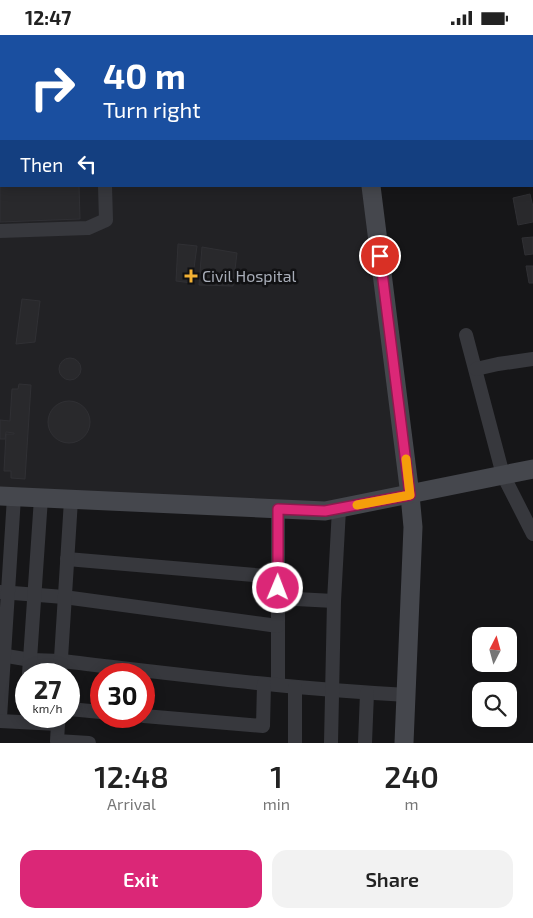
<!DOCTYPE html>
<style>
body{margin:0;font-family:"Exo 2",sans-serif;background:#f2f2f2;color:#222;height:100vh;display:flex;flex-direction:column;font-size:19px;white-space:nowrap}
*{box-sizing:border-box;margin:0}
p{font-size:16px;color:#767676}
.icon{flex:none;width:28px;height:28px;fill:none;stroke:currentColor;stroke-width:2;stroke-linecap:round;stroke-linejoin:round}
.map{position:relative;height:708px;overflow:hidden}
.drawer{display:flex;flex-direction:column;background:#fff;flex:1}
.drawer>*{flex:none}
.banner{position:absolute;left:0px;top:0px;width:534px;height:152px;box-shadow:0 2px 12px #0003;background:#1a4fa0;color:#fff;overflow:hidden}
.needle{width:32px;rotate:6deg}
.fabs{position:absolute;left:472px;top:592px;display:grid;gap:10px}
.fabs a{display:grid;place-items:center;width:45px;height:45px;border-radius:10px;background:#fff;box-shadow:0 2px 12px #0003;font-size:25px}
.speed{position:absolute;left:15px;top:628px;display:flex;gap:10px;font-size:25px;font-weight:700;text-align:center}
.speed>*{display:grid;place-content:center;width:65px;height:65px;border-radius:50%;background:#fff;box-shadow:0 2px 12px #0003;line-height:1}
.speed small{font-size:12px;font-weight:400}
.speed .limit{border:8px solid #d22;background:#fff;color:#111}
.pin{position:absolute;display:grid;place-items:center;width:42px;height:42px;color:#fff;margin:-21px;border:2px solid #fff;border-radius:50%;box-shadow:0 1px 5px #0007}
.me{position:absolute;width:55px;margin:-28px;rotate:1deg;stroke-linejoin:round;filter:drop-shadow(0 0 4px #0008)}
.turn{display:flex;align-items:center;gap:18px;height:105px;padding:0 20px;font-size:22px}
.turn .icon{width:65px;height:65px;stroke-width:2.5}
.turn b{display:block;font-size:35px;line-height:42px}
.then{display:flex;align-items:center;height:48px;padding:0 20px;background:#0003;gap:10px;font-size:19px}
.eta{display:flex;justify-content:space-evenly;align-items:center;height:85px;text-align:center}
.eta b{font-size:30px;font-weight:600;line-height:35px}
.primary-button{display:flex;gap:10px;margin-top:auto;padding:10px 20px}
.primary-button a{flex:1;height:58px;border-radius:15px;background:#db2777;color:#fff;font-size:20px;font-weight:600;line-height:58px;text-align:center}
.primary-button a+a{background:#f2f2f2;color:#222}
.status{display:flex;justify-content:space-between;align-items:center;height:35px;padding:0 25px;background:#fff;direction:ltr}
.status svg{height:14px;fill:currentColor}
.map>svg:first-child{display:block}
</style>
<div class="status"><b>12:47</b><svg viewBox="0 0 49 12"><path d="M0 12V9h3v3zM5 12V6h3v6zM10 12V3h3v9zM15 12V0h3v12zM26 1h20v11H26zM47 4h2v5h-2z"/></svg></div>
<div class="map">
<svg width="533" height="708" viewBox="0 0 533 708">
<rect width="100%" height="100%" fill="#161618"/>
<polygon fill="#222225" points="0,0 352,0 352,1 1,1 1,151 371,151 410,460 318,474 0,460"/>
<g fill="#29292c" stroke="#303034">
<polygon points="0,54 1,54 1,151 79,151 80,184 0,187"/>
<polygon points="530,159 533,172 533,187 518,190 513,163"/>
<polygon points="533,202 533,219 525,220 522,203"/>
<polygon points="178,209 197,211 192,248 176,246"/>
<polygon points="202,212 237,218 233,251 199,250"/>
<polygon points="526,231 533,231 533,248 529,248"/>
<polygon points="22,264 40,266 35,307 16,309"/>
<circle cx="70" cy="334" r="11"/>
<polygon points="19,349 31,350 25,444 11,443 11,436 4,436 6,399 14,399 14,398 6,397 5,404 0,404 0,385 10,386 12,354 18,354"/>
<circle cx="69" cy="387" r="21"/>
</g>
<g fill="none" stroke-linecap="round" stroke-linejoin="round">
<g stroke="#37383d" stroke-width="14">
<polyline points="436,0 436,1"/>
<polyline points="480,0 480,1"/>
<polyline points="193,1 193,0"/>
<polyline points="532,26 533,26"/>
<polyline points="0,32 1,32"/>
<polyline points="532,112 533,112"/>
<polyline points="0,196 88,193 106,185 105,151"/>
<polyline points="466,300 503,440 533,499"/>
<polyline points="476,334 498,329 533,324"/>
<polyline points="278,474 278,650"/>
<polyline points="67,524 278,542"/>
<polyline points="0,557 64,562 278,591"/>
<polyline points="277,563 334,566"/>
<path d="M 0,620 L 31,625 L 61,626 C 176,639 291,654 407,660"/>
<polyline points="29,639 41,463"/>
<polyline points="60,639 71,465"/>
<polyline points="295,652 295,708"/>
<polyline points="69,674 101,677"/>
<polyline points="144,681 263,691 264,649"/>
<polyline points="0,683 14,462"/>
<polyline points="0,686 58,689 58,681"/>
<polyline points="58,689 57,706 89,708"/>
<polyline points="331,708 334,566 339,474"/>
<polyline points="365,708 367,658"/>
</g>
<g stroke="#45474d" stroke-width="19">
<polyline points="352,0 352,1"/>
<polyline points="371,151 410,460 413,492 404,708"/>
<polyline points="0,461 325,476 533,434"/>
</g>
</g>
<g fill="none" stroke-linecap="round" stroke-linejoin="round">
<defs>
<polyline id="route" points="278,553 278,474 325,476 410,460 380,221"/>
</defs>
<use href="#route" stroke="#8e194d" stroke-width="12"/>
<use href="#route" stroke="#db2777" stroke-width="9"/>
<polyline stroke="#f59e0b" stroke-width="9" points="357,470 410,460 406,424"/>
</g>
<path fill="#f2b134" stroke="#111113" stroke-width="2" d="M188.5 233.5h5v5h5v5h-5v5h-5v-5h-5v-5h5z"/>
<g text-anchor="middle" stroke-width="5" stroke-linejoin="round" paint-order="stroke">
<g font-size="16" fill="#a8adb8" stroke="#111113" text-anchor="start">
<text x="202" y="247">Civil Hospital</text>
</g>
</g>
</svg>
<div class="fabs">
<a><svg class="needle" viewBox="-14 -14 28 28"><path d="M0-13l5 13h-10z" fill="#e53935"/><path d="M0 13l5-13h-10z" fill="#767676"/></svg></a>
<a><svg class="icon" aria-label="search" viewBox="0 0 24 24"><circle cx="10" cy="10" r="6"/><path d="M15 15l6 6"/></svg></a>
</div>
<div class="speed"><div>27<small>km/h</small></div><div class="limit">30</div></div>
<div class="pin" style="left:380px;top:221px;background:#d93025"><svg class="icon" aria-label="arrive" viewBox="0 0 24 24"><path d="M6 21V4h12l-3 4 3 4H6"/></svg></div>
<svg class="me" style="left:278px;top:553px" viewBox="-20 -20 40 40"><circle r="17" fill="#db2777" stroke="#fff" stroke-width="3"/><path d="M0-11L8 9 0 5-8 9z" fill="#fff"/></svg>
<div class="banner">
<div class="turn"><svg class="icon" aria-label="right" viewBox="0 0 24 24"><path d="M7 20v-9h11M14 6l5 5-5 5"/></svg><div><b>40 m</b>Turn right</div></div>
<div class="then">Then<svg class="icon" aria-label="left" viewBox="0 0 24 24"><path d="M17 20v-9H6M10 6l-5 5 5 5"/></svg></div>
</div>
</div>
<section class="drawer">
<div class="eta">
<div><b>12:48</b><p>Arrival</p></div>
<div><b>1</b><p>min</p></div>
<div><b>240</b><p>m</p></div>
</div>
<div class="primary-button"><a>Exit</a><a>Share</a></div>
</section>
